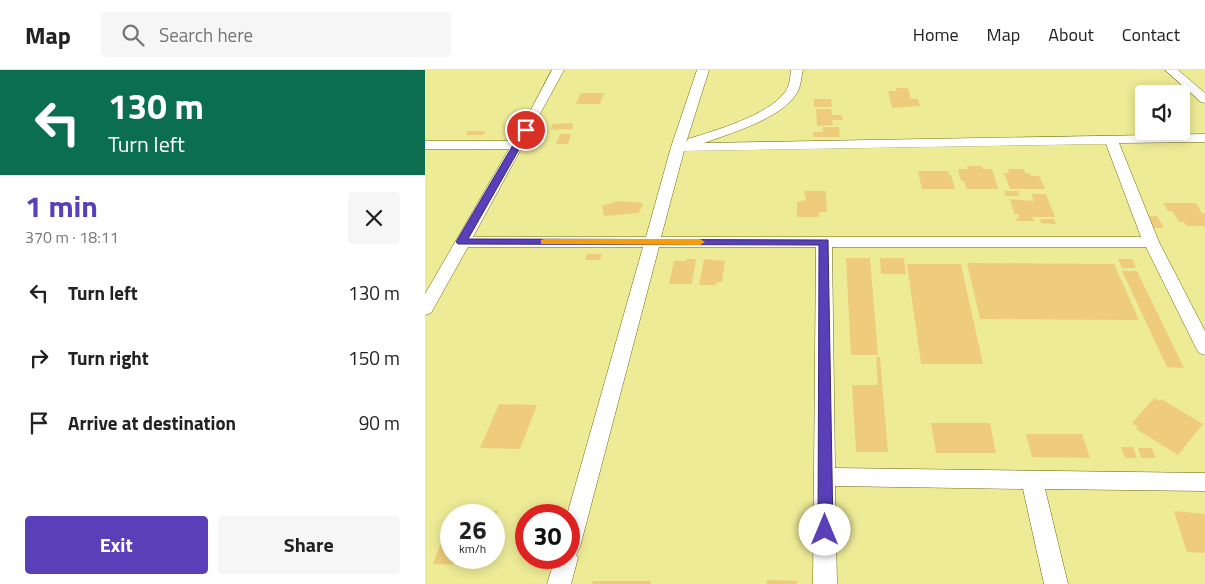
<!DOCTYPE html>
<meta charset="utf-8">
<style>
body{margin:0;font-family:"Titillium Web",sans-serif;background:#f6f6f6;color:#222;height:100vh;display:flex;flex-direction:column;font-size:19px;white-space:nowrap}
*{box-sizing:border-box;margin:0}
p{font-size:16px;color:#767676}
.icon{flex:none;width:28px;height:28px;fill:none;stroke:currentColor;stroke-width:2;stroke-linecap:round;stroke-linejoin:round}
.map{position:relative;flex:1;overflow:hidden}
.drawer{display:flex;flex-direction:column;background:#fff;width:425px}
.drawer>*{flex:none}
.top-card{background:#0b6e4f;color:#fff;overflow:hidden}
.tools{position:absolute;left:710px;top:15px;display:grid;gap:10px}
.tools a{display:grid;place-items:center;width:55px;height:55px;border-radius:5px;background:#fff;box-shadow:0 2px 12px #0003;font-size:25px}
.speed{position:absolute;left:15px;top:434px;display:flex;gap:10px;font-size:25px;font-weight:700;text-align:center}
.speed>*{display:grid;place-content:center;width:65px;height:65px;border-radius:50%;background:#fff;box-shadow:0 2px 12px #0003;line-height:1}
.speed small{font-size:12px;font-weight:400}
.speed .limit{border:8px solid #d22;background:#fff;color:#111}
.pin{position:absolute;display:grid;place-items:center;width:42px;height:42px;color:#fff;margin:-21px;border:2px solid #fff;border-radius:50%;box-shadow:0 1px 5px #0007}
.me{position:absolute;width:55px;margin:-28px;rotate:0deg;stroke-linejoin:round;filter:drop-shadow(0 0 4px #0008)}
.turn{display:flex;align-items:center;gap:18px;height:105px;padding:0 25px;font-size:22px}
.turn .icon{width:65px;height:65px;stroke-width:2.5}
.turn b{display:block;font-size:35px;line-height:42px}
.round{display:grid;place-items:center;flex:none;width:52px;height:52px;border-radius:5px;background:#f6f6f6}
.overview{display:flex;align-items:center;justify-content:space-between;height:85px;padding:0 25px}
h1{font-size:30px;font-weight:700;line-height:38px;color:#5940b8}
.action{display:flex;gap:10px;margin-top:auto;padding:10px 25px}
.action a{flex:1;height:58px;border-radius:5px;background:#5940b8;color:#fff;font-size:20px;font-weight:700;line-height:58px;text-align:center}
.action a+a{background:#f6f6f6;color:#222}
ul{padding:0;list-style:none}
li{display:flex;align-items:center;gap:15px;height:65px;padding:0 25px}
li div{flex:1}
li b{display:block;font-size:19px}
li em{font-style:normal}
header{display:flex;align-items:center;gap:30px;box-sizing:border-box;height:70px;padding:0 25px;background:#fff;border-bottom:1px solid #e0e0e0}
header strong{font-size:24px}
nav{display:flex;gap:28px;margin-inline-start:auto;font-size:18px}
.search{width:350px;height:45px;background:#f6f6f6;display:flex;align-items:center;gap:12px;box-sizing:border-box;padding:0 18px;border-radius:5px;color:#767676;font-size:19px}
main{display:flex;flex:1;min-height:0}
.map>svg:first-child{display:block}
</style>
<header>
<strong>Map</strong>
<div class="search"><svg class="icon" aria-label="search" viewBox="0 0 24 24"><circle cx="10" cy="10" r="6"/><path d="M15 15l6 6"/></svg>Search here</div>
<nav><a>Home</a><a>Map</a><a>About</a><a>Contact</a></nav>
</header>
<main>
<section class="drawer">
<div class="top-card">
<div class="turn"><svg class="icon" aria-label="left" viewBox="0 0 24 24"><path d="M17 20v-9H6M10 6l-5 5 5 5"/></svg><div><b>130 m</b>Turn left</div></div>
</div>
<div class="overview"><div><h1>1 min</h1><p>370 m · 18:11</p></div><a class="round"><svg class="icon" aria-label="close" viewBox="0 0 24 24"><path d="M6 6l12 12M18 6L6 18"/></svg></a></div>
<ul>
<li><svg class="icon" aria-label="left" viewBox="0 0 24 24"><path d="M17 20v-9H6M10 6l-5 5 5 5"/></svg><div><b>Turn left</b></div><em>130 m</em></li>
<li><svg class="icon" aria-label="right" viewBox="0 0 24 24"><path d="M7 20v-9h11M14 6l5 5-5 5"/></svg><div><b>Turn right</b></div><em>150 m</em></li>
<li><svg class="icon" aria-label="arrive" viewBox="0 0 24 24"><path d="M6 21V4h12l-3 4 3 4H6"/></svg><div><b>Arrive at destination</b></div><em>90 m</em></li>
</ul>
<div class="action"><a>Exit</a><a>Share</a></div>
</section>
<div class="map">
<svg width="780" height="514" viewBox="0 0 780 514">
<rect width="100%" height="100%" fill="#eeeb97"/>
<g fill="#eecc7c">
<polygon points="471,18 483,18 486,29 493,29 495,36 467,38 463,21 472,21"/>
<polygon points="156,23 179,23 175,34 151,34"/>
<polygon points="389,29 406,29 407,37 389,37"/>
<polygon points="391,39 406,39 407,45 417,45 418,50 407,50 408,55 392,56"/>
<polygon points="148,53 147,59 126,60 127,54"/>
<polygon points="398,57 414,57 415,67 388,67 388,62 398,62"/>
<polygon points="43,61 61,61 58,65 41,65"/>
<polygon points="135,64 146,64 143,74 131,74"/>
<polygon points="542,96 557,96 558,99 567,99 573,119 541,119 539,111 536,111 533,99 543,99"/>
<polygon points="583,99 599,99 600,103 604,103 607,106 614,106 620,119 585,119 579,103 584,103"/>
<polygon points="493,101 523,101 524,105 526,105 530,119 497,119"/>
<polygon points="379,121 401,121 402,142 394,142 394,147 372,147 372,132 381,130"/>
<polygon points="579,121 593,121 595,126 581,126"/>
<polygon points="606,124 621,124 630,147 607,147 609,151 592,151 591,148 594,148 593,144 589,144 585,129 609,131"/>
<polygon points="193,131 218,133 214,143 179,146 177,136"/>
<polygon points="738,133 771,133 777,143 780,143 780,156 761,156 759,152 754,152 747,141 743,141"/>
<polygon points="723,146 732,146 739,158 729,158"/>
<polygon points="615,149 629,149 631,154 616,153"/>
<polygon points="162,184 177,184 175,190 160,190"/>
<polygon points="421,188 445,188 453,285 426,285"/>
<polygon points="455,188 479,188 481,204 456,204"/>
<polygon points="262,189 271,189 267,214 244,214 249,191 261,191"/>
<polygon points="279,189 300,191 297,212 292,212 291,215 274,215"/>
<polygon points="693,189 707,189 711,198 697,198"/>
<polygon points="542,193 689,194 714,250 555,249"/>
<polygon points="482,194 536,194 558,294 496,294"/>
<polygon points="697,201 712,201 759,298 742,297"/>
<polygon points="451,287 455,287 463,382 431,382 427,315 453,315"/>
<polygon points="729,328 735,331 736,329 778,354 753,385 711,359 713,357 707,353"/>
<polygon points="74,334 112,335 95,379 55,378"/>
<polygon points="506,353 565,353 571,383 511,383"/>
<polygon points="601,364 657,364 665,388 607,387"/>
<polygon points="696,377 708,377 712,388 700,388"/>
<polygon points="713,378 727,378 731,388 716,388"/>
<polygon points="29,441 73,441 69,452 69,445 27,445"/>
<polygon points="749,441 780,444 780,483 762,482"/>
<polygon points="26,447 26,488 57,488 54,495 8,494"/>
<polygon points="342,510 372,511 372,514 342,514"/>
<polygon points="168,511 226,511 226,514 167,514"/>
</g>
<g fill="none" stroke-linecap="round" stroke-linejoin="round">
<defs>
<g id="street">
<path d="M 127,0 L 139,0 L 48,167 L 221,167 L 246,77 L 272,0 L 284,0 L 261,73 L 263,69 C 291,60 342,46 360,22 C 365,16 365,7 366,0 L 378,0 C 376,8 376,16 372,23 C 356,49 306,63 279,73 L 780,64 L 780,72 L 694,73 L 734,172 L 780,261 L 780,285 L 774,283 L 771,278 L 721,177 L 407,177 L 410,398 L 780,403 L 780,421 L 620,419 L 643,514 L 619,514 L 598,419 L 410,416 L 412,514 L 388,514 L 391,177 L 234,177 L 155,477 L 151,485 L 153,488 L 146,514 L 122,514 L 130,488 L 144,488 L 144,445 L 142,445 L 218,177 L 43,177 L 6,243 L 0,245 L 0,224 L 84,79 L 0,79 L 0,71 L 89,71 ZM 681,74 L 716,167 L 236,167 L 259,81 Z"/>
<polygon points="740,0 753,0 780,23 780,33 776,32"/>
</g>
</defs>
<use href="#street" stroke="#6e690a" stroke-width="1"/>
<use href="#street" fill="#fff" fill-rule="evenodd"/>
</g>
<polygon fill="#5940b8" stroke="#3a2a78" points="98,58 105,60 43,169 403,170 408,460 406,465 400,467 395,465 393,460 394,175 33,174 31,172"/>
<polygon fill="#f59e0b" points="119,169 275,169 280,172 275,175 116,174 116,170"/>
</svg>
<div class="tools">
<a><svg class="icon" aria-label="sound" viewBox="0 0 24 24"><path d="M4 9h4l5-4v14l-5-4H4zM17 9q2 3 0 6"/></svg></a>
</div>
<div class="speed"><div>26<small>km/h</small></div><div class="limit">30</div></div>
<div class="pin" style="left:101px;top:60px;background:#d93025"><svg class="icon" aria-label="arrive" viewBox="0 0 24 24"><path d="M6 21V4h12l-3 4 3 4H6"/></svg></div>
<svg class="me" style="left:400px;top:460px" viewBox="-20 -20 40 40"><circle r="19" fill="#fff"/><path d="M0-13L10 11 0 6-10 11z" fill="#5940b8"/></svg>
</div>
</main>
